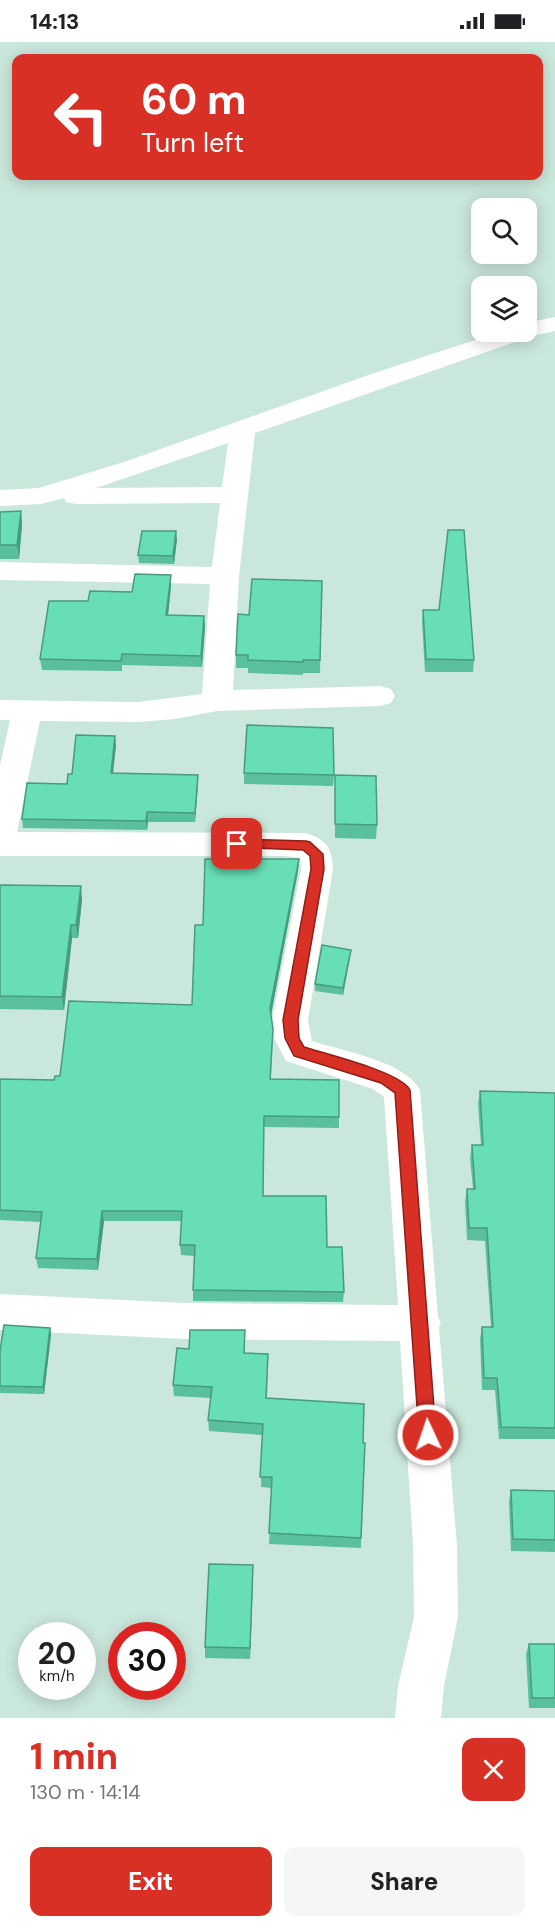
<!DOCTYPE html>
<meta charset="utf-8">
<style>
body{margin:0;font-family:"DM Sans",sans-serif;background:#f6f6f6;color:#202124;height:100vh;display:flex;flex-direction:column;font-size:22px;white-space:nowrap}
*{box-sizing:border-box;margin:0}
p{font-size:20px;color:#757577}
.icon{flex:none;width:33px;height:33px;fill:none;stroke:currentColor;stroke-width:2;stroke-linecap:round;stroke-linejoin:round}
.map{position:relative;height:1676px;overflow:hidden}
.panel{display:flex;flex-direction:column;background:#fff;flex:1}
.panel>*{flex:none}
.banner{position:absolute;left:12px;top:12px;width:531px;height:126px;border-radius:12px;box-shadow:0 3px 15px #0003;background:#d93025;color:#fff;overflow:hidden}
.fabs{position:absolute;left:471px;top:156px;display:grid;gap:12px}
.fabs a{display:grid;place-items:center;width:66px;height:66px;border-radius:12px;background:#fff;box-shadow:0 3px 15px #0003;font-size:30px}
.speed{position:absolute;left:18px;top:1580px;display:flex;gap:12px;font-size:30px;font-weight:700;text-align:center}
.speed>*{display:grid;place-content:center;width:78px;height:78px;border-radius:50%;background:#fff;box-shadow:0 3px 15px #0003;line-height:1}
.speed small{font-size:15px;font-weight:400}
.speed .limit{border:9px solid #d22;background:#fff;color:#111}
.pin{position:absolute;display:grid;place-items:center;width:51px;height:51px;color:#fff;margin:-26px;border-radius:12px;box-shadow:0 3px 9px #0006}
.me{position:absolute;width:66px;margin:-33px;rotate:357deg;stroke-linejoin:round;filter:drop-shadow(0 0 4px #0008)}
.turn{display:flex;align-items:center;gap:21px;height:126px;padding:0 30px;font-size:27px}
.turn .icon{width:78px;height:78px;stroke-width:2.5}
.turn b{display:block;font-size:42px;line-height:51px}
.round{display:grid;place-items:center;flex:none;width:63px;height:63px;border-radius:12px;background:#f6f6f6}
.summary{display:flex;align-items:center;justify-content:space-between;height:102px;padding:0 30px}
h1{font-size:36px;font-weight:800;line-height:45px;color:#d93025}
.button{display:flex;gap:12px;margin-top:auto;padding:12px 30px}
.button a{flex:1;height:69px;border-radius:12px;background:#d93025;color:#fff;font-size:24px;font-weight:800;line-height:69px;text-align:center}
.button a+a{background:#f6f6f6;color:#202124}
.status{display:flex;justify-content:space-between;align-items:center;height:42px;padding:0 30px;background:#fff;direction:ltr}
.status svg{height:16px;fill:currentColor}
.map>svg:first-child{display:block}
</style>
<div class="status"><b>14:13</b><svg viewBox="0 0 49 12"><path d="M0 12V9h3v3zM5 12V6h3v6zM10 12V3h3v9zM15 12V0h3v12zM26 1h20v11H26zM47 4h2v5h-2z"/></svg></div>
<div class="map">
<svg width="555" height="1676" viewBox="0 0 555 1676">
<rect width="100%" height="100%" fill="#cae7db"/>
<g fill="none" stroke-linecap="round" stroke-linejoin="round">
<path fill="#fff" fill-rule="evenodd" d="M 555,275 L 555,289 L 532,294 L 255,391 L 239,534 L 233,648 L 380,644 L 391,647 L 395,654 L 391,661 L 380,664 L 217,669 L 175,677 L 138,680 L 40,679 L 17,790 L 306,791 C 327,798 332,806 333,827 L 308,978 L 312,999 C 342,1009 405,1019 420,1048 L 438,1275 L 441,1281 L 439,1285 L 457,1504 L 458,1575 L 444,1644 L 441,1676 L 395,1676 L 398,1644 L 414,1575 L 413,1504 L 400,1299 L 185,1297 L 0,1288 L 0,1252 L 185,1261 L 398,1263 L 384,1055 L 373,1047 L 286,1019 L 274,996 L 272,978 L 301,827 L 300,816 L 285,814 L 0,814 L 0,723 L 10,678 L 0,678 L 0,658 L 138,660 L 202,652 L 210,542 L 0,538 L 0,520 L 212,525 L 220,461 L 76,462 L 66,460 L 64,456 L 41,462 L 0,464 L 0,448 L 39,446 L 127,419 L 377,330 L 500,290 L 526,290 L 526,281 ZM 228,401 L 222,445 L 96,446 Z"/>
</g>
<g fill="#59bf9c">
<polygon points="21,469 22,483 19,517 0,517 0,470"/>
<polygon points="177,497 174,522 139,521 138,513"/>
<polygon points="171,533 171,544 168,573 205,584 202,625 122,623 122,629 42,628 40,617 88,559 132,550"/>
<polygon points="322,539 320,631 303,631 303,633 248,631 248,626 236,626 236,613 249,573"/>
<polygon points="423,568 474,618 473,630 425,630 422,580"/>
<polygon points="116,703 113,731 198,742 195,780 148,780 147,788 23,786 22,777 67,742 72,732"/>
<polygon points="244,731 334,733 333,744 244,742"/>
<polygon points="335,733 377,783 376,797 335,796"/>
<polygon points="299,817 298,829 271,973 273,987 271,1037 339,1075 339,1086 264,1085 263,1154 327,1205 344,1250 343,1260 193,1259 193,1248 194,1214 181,1213 180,1203 181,1179 104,1179 98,1228 38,1226 36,1216 41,1180 0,1178 0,1037 54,1038 192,963 203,883"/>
<polygon points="0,843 82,857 78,896 72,896 64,968 0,967"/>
<polygon points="350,915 343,953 315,949 315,942"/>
<polygon points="480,1049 555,1051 555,1397 499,1397 495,1348 482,1348 480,1297 482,1285 491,1285 485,1199 467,1198 465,1160 467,1147 473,1147 470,1116 472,1103 481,1103 478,1062"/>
<polygon points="50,1286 51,1293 44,1352 0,1351 0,1309"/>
<polygon points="245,1288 245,1311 268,1312 267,1356 363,1401 361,1506 269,1502 272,1446 261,1445 262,1393 209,1389 208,1378 211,1356 174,1354 173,1343 189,1307"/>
<polygon points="511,1448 555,1449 555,1510 511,1509 509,1460"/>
<polygon points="253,1534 250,1617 205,1616 205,1605"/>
<polygon points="529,1602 555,1602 555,1666 529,1666 526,1612"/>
</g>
<g fill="#489b7f">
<polygon points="21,469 22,483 19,517 17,503"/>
<polygon points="176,489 177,497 174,522 173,514"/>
<polygon points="171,533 171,544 167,583 166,573"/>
<polygon points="204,574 205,584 202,625 201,614"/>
<polygon points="115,694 116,703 112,741 111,731"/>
<polygon points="198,733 198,742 195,780 195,771"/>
<polygon points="147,770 148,780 147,788 146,779"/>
<polygon points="299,817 298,829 270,978 270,966"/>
<polygon points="81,844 82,857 78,896 76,883"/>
<polygon points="71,883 72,896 64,968 62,955"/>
<polygon points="351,908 350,915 343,953 343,946"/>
<polygon points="102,1169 104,1179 98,1228 97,1217"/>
<polygon points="50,1286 51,1293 44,1352 43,1345"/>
<polygon points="253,1523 253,1534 250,1617 250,1606"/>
</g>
<g fill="#67deb5" stroke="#489b7f" stroke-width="1.5">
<polygon points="21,469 17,503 0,503 0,470"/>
<polygon points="448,488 464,488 474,618 426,617 423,568 439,568"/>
<polygon points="142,489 176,489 173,514 138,513"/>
<polygon points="135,532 171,533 166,573 204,574 201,614 122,612 121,619 40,617 49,559 88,559 90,549 132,550"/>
<polygon points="252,537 322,539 320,618 303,618 303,620 248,618 248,613 236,613 238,572 249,573"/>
<polygon points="247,683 333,686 334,733 244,731"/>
<polygon points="76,693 115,694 111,731 198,733 195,771 147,770 146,779 22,777 27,741 67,742 68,732 72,732"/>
<polygon points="335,733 376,734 377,783 335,782"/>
<polygon points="205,817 299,817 270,966 273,987 270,1037 339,1038 339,1075 264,1074 263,1154 326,1154 327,1205 342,1205 344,1250 193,1248 195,1203 180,1203 182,1169 102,1169 97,1217 36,1216 42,1170 0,1168 0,1037 54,1038 55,1034 60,1034 69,959 192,963 195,883 203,883"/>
<polygon points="0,843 81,844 76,883 71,883 62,955 0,954"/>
<polygon points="322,903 351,908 343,946 315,942"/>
<polygon points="480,1049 555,1051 555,1386 501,1385 497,1336 484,1336 482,1285 493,1285 487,1186 469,1186 467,1147 475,1147 472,1103 483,1103"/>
<polygon points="4,1283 50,1286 43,1345 0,1344 0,1309"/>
<polygon points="190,1288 245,1288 244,1311 268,1312 266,1356 364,1362 363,1401 365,1401 361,1496 269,1491 272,1435 260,1435 263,1382 208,1378 212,1345 173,1343 177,1306 189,1307"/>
<polygon points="511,1448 555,1449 555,1498 513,1497"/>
<polygon points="209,1522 253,1523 250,1606 205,1605"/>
<polygon points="529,1602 555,1602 555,1656 532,1656"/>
</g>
<path fill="#d93025" stroke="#8d1f18" stroke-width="1.5" d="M 237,797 L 306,799 L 310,800 L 323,812 L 324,827 L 298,978 L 299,996 L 304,1005 C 326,1012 401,1030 410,1048 L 436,1393 L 434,1398 L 428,1401 L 422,1398 L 419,1393 L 395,1051 L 381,1041 L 294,1014 L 285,996 L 283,978 L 311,827 L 310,814 L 303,808 L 232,805 L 230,802 Z"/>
</svg>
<div class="fabs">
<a><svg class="icon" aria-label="search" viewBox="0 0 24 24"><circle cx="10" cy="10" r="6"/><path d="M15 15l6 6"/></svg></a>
<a><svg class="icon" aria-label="layers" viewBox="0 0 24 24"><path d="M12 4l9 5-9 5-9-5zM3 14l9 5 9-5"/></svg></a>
</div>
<div class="speed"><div>20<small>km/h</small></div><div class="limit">30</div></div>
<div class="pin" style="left:237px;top:802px;background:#d93025"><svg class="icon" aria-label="arrive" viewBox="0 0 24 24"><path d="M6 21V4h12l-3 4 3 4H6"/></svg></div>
<svg class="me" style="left:428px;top:1393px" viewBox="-20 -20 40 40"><circle r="17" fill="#d93025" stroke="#fff" stroke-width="3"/><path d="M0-11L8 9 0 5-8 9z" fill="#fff"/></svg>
<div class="banner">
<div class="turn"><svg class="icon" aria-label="left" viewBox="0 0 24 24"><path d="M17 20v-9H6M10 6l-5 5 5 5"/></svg><div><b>60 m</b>Turn left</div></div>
</div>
</div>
<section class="panel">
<div class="summary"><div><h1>1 min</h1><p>130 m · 14:14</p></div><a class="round" style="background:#d93025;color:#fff"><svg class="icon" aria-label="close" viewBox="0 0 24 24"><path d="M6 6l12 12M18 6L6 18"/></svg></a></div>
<div class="button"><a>Exit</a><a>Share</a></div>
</section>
